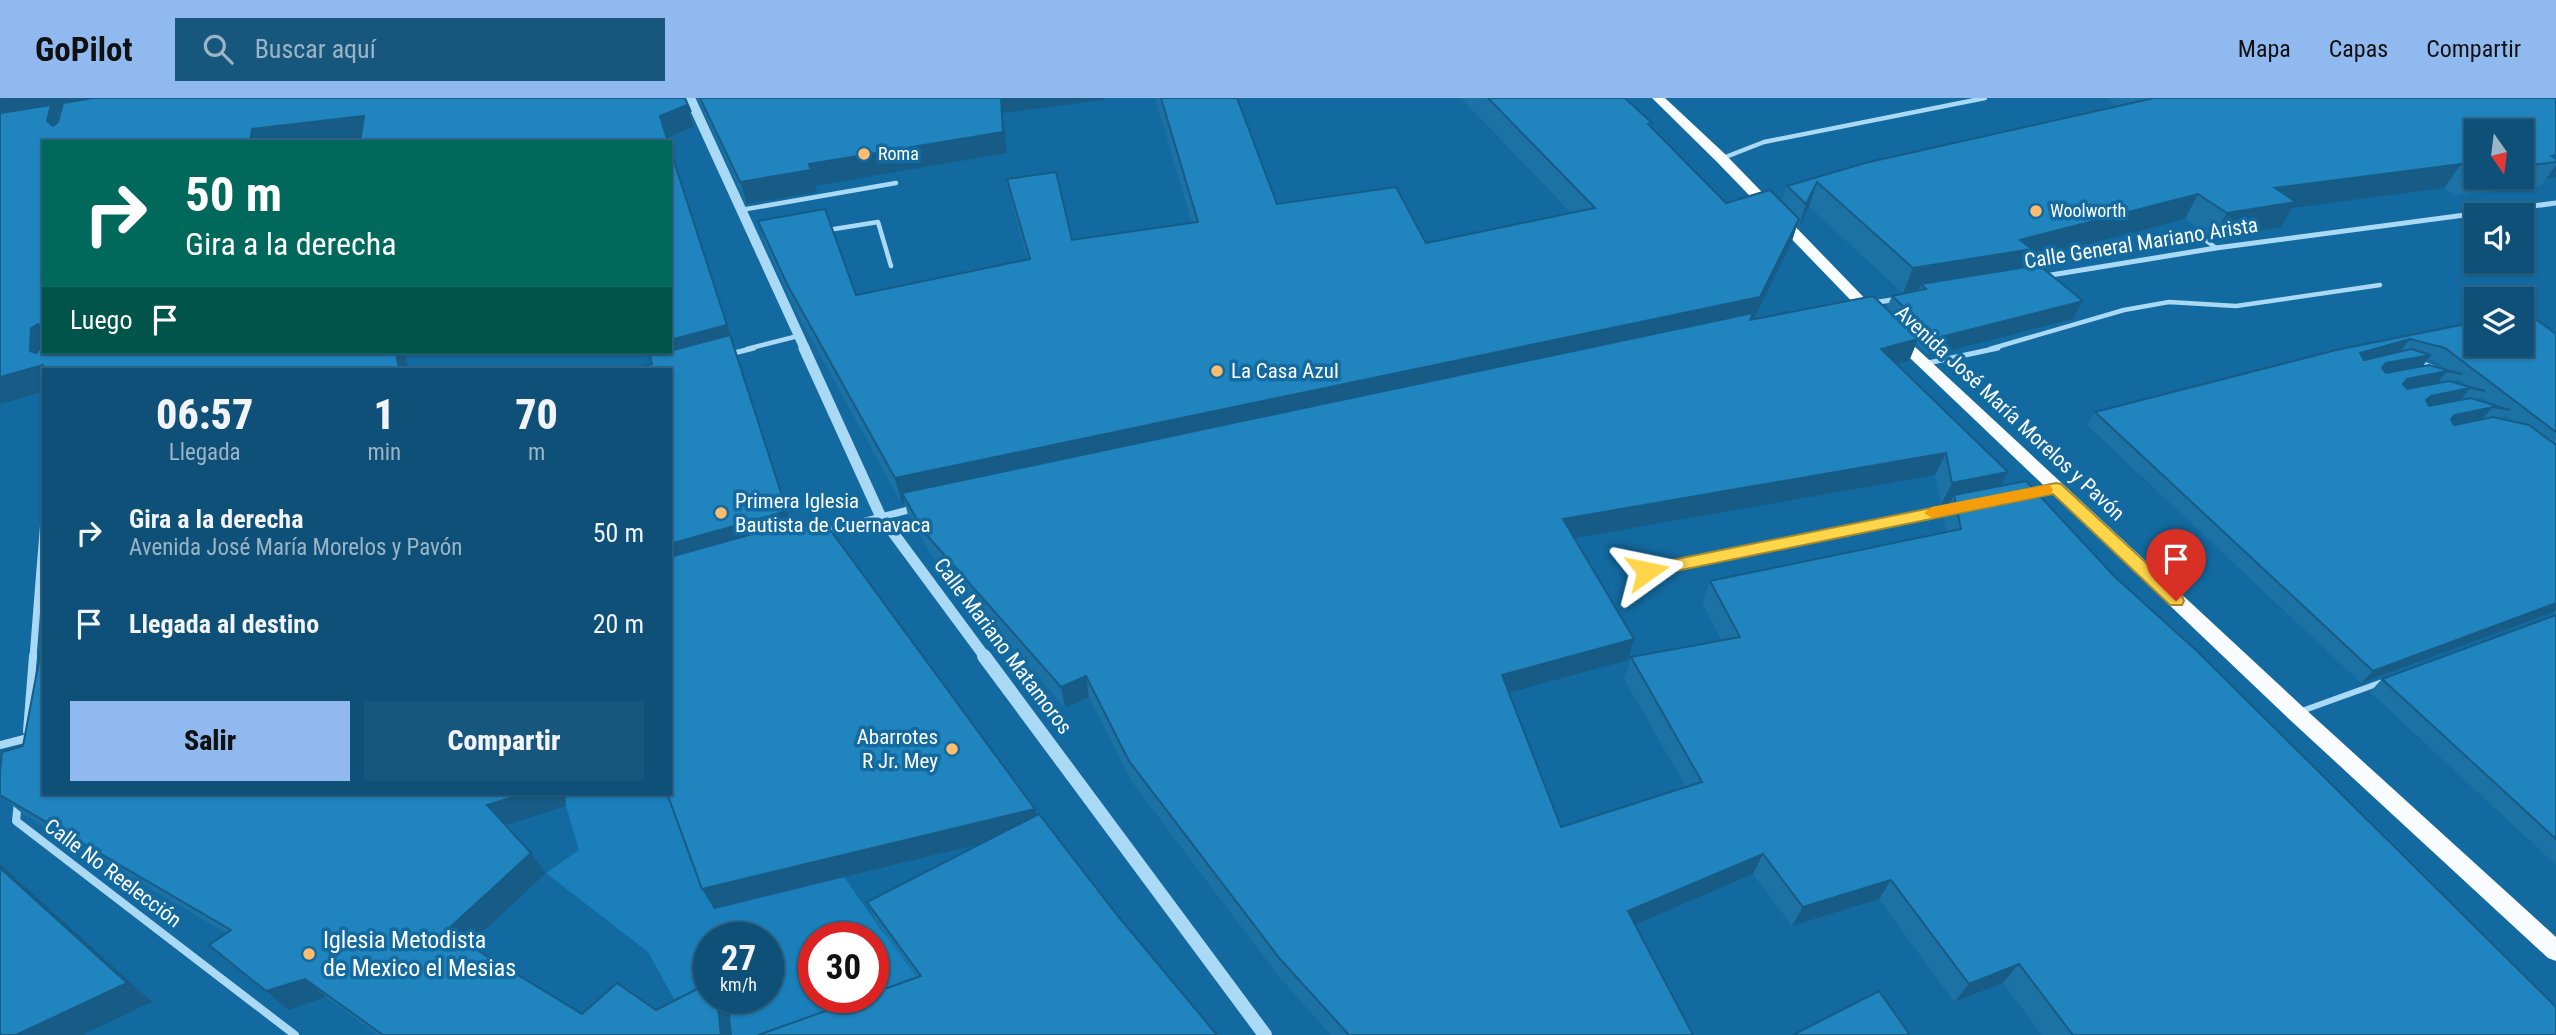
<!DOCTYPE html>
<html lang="es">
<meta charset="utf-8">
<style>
body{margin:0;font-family:"Roboto Condensed",sans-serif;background:#17577d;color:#f1f3f6;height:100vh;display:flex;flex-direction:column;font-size:26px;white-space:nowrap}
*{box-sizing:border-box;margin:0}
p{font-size:23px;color:#9bb5c6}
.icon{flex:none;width:38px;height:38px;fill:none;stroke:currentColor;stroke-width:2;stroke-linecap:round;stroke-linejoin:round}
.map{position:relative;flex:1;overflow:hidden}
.drawer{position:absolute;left:42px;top:270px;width:630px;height:427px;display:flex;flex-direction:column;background:#0e5078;border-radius:0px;box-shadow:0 2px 5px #0004,0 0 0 2px #2e678a}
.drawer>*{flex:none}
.hud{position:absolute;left:42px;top:42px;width:630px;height:214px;border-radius:0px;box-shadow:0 2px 5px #0004,0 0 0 2px #2e678a;background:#00695c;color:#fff;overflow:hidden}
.needle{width:46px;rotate:166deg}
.tools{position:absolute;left:2464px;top:21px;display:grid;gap:14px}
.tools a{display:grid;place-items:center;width:70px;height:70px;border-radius:0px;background:#0e5078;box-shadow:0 2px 5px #0004,0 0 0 2px #2e678a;font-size:35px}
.speed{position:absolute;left:693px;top:824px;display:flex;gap:14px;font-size:35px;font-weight:700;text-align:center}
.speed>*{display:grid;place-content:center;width:91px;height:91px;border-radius:50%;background:#0e5078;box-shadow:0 2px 5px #0004,0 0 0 2px #2e678a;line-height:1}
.speed small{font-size:18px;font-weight:400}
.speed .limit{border:10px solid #d22;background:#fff;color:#111}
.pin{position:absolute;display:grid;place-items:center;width:60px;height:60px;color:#fff;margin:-72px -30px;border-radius:50% 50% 50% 0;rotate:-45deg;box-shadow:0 0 7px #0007}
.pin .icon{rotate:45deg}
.me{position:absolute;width:77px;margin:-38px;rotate:78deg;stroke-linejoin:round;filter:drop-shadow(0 0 5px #0008)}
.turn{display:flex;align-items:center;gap:24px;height:147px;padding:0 28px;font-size:32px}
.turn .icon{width:91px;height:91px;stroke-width:2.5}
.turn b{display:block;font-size:49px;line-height:60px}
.then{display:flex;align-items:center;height:66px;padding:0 28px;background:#0003;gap:14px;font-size:26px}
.eta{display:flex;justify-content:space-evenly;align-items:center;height:119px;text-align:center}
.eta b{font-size:42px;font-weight:800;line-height:49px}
.button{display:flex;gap:14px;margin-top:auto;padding:14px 28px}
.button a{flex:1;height:80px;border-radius:0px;background:#90b9f0;color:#111;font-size:28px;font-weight:800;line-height:80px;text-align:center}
.button a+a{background:#17577d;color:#f1f3f6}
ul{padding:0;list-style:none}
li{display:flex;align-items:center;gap:21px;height:91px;padding:0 28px}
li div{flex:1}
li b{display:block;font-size:26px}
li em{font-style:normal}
header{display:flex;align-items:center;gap:42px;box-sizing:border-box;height:98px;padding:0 35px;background:#90b9f0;color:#111}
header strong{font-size:33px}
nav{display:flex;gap:38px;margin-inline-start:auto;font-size:24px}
.search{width:490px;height:63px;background:#17577d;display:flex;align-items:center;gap:18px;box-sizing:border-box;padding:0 24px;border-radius:0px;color:#9bb5c6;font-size:26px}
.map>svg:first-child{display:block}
</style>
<header>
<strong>GoPilot</strong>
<div class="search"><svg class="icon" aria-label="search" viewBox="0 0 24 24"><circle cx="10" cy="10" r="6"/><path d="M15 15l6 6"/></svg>Buscar aquí</div>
<nav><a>Mapa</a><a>Capas</a><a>Compartir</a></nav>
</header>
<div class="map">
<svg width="2556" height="937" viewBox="0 0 2556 937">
<rect width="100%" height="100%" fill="#126aa0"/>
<path fill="#1a7fba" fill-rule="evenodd" d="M 565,695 L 670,695 L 844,779 L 882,833 L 932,892 L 819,937 L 731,937 L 728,900 L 680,912 L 648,854 L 546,775 L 579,752 L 566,708 ZM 709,840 L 768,840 L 768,900 L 709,900 ZM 814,840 L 873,840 L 873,900 L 814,900 Z"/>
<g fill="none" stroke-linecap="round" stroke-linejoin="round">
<g stroke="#aad9f5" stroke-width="4.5">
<polyline points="1723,60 1764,44 1985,0"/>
<polyline points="741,112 896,85"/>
<polyline points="828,132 878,124 891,168"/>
<polyline points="2204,141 2216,150"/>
<polyline points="747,251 798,238"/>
<polyline points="1990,251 2124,212 2169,204 2236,208 2380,187"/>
</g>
<g stroke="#aad9f5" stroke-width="5">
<polyline points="730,256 754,250"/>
<polyline points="2419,264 2439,272"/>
<polyline points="1928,265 1998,250"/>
</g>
<polyline stroke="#aad9f5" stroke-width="6" points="2299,614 2385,583"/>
<g stroke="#aad9f5" stroke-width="5">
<polyline points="2045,178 2216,150 2556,105"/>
<polyline points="1872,205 1898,201"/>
</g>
<g stroke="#aad9f5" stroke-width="7">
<polyline points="2029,395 2055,390"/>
<polyline points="819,435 916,410"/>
<polyline points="1647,473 1956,410"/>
<polyline points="33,559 44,421"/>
</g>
<g stroke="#aad9f5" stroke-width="8">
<polyline points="27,633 33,558"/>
<polyline points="0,647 44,636"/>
<polyline points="18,704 16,723 295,937"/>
</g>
<polyline stroke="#aad9f5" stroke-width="10" points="690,0 805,251"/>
<polyline stroke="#aad9f5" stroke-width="11" points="804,250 880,417 985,559"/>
<polyline stroke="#aad9f5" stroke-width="14" points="984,558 1265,937"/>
<g fill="#f8fcff" fill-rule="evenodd">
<polygon points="1652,0 1665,0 1726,57 1877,213 1879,216 1877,219 1867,219 1716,63"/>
<polygon points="1895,233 1900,235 2303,609 2556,839 2556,863 2548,860 2289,621 1890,241 1888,238 1890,235"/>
</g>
</g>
<g fill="#1c72a4" fill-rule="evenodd">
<polygon points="0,0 74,0 73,3 76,3 74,0 685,0 698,36 694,28 667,40 361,41 337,44 44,44 44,254 405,254 408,271 42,295 0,306"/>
<polygon points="697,0 1104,0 1104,2 1003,15 1007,55 815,88 817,94 747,106"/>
<path d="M 1155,0 L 1237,0 L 1277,106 L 1426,145 L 1571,115 L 1461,0 L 1625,0 L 1652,25 L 1651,29 L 1726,105 L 1782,104 L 1787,88 L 2117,8 L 2107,0 L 2556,0 L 2556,79 L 2546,81 L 2541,88 L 2454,98 L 2444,90 L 2292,110 L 2281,129 L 2212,140 L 2185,121 L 2027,162 L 2023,170 L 2083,203 L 2073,221 L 1929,258 L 1916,246 L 1909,263 L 1897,266 L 2000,388 L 2115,479 L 2556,937 L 2042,937 L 2003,885 L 1954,904 L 1879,801 L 1792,828 L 1753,776 L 1635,827 L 1693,937 L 1331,937 L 1280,880 L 1132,684 L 1089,599 L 1065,610 L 930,455 L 908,417 L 905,405 L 902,406 L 795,211 L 766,148 L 758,123 L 856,197 L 1027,162 L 1012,106 L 1007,81 L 1072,142 L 1192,125 ZM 2476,33 L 2522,33 L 2522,79 L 2476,79 ZM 1809,109 L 1903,195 L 1892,198 L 1886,211 L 1754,221 L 1791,146 L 1796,129 L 1798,131 ZM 1935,377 L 1941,407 L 1950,405 L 1943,419 L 1946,434 L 1710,483 L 1702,505 L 1722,543 L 1631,559 L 1624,581 L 1686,689 L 1561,729 L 1509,595 L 1628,562 L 1574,440 Z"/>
<path d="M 2476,224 L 2556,236 L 2556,515 L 2554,514 L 2361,585 L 2087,327 L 2095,314 ZM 2428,261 L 2435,263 L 2446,271 L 2422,269 ZM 2458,281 L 2468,288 L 2455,285 ZM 2481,298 L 2491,306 L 2477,302 ZM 2505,317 L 2513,323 L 2502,321 Z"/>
<polygon points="735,250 792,425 1037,717 1118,818 917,880 876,823 867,804 979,746 714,811 632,271"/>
<polygon points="2556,517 2556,767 2370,594 2382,581"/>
<polygon points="23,648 44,695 565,695 566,708 505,727 531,755 546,775 470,847 582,916 656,912 728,900 731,937 378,937 326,899 288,912 209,847 226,835 23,716 0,697"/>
</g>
<g fill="#165c86">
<polygon points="3,0 74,0 70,12 57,15 67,28 0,24 0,1"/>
<polygon points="74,0 144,0 82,11"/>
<polygon points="1001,0 1104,0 1104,2 1003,15 1007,55 815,88 817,94 747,106 740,84 809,66"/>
<polygon points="687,7 694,28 667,40 668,44 660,18"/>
<polygon points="364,18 376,39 337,44 250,44 252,31"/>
<polygon points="670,49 795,435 670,472 669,267 657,254 670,254"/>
<polygon points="2461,66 2444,90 2292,110 2281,129 2212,140 2227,115 2275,90"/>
<polygon points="2556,67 2556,79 2546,81"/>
<polygon points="1817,84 1809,109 1798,131 1806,106"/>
<polygon points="2198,96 2185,121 2027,162 2020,176 1921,186 1918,193 1903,195 1913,170"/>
<polygon points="1799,121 1791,146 1752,225 902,395 905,405 902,406 895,380"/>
<polygon points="2083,203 2073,221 1929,258 1937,240"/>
<polygon points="38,226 44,233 44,294 0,306 0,279 30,253 31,230"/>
<polygon points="1918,241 1909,263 1872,273 1881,251"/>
<polygon points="2410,241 2400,254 2350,268 2360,255"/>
<polygon points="396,254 405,254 408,271 399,271"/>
<polygon points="2431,257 2421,270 2376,278 2386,265"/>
<polygon points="2447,273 2437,286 2397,294 2407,281"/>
<polygon points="2470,290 2460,303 2416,315 2431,298"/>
<polygon points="2493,309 2481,322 2440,334 2455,317"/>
<polygon points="1946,355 1935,377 1558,443 1563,421"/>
<polygon points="2008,374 1996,396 1954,397 1950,405 1941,407 1952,385"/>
<polygon points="2556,505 2556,512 2554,514 2361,585 2373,573"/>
<polygon points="1634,541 1628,562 1498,598 1502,577"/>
<polygon points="1086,578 1089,599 1065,610 1061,589"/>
<polygon points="527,695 565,695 566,708 503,728 487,707"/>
<polygon points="1035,711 1040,731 714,811 702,791"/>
<polygon points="531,755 546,775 464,852 446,833"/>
<polygon points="1763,756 1753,776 1621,833 1628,813"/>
<polygon points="0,766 152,904 82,937 16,937"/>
<polygon points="1891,782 1879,801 1792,828 1803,809"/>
<polygon points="2019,866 2003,885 1954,904 1969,886"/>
<polygon points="305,881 326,899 288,912 266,893"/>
<polygon points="717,900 728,900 732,937 721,937"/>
</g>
<g fill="#2084bf" stroke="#165c86" stroke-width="2" fill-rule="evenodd">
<path d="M 93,0 L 685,0 L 691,14 L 687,7 L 660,18 L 668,44 L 360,44 L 364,18 L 252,31 L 250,44 L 44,44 L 44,254 L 396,254 L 399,271 L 44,271 L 44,325 L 41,326 L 43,267 L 0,279 L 0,15 L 51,7 L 47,23 L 53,28 L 58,24 L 63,5 ZM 38,226 L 43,232 L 40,250 L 36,255 L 30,253 L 31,230 Z"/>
<polygon points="700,0 1001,0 1003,34 809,66 811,72 740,84"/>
<polygon points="1161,0 1237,0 1277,106 1396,89 1426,145 1595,110 1488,0 1625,0 1652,25 1648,26 1726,105 1770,92 1799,121 1760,199 895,380 787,186 758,123 825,111 856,197 1030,161 1007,81 1056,74 1072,142 1198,124"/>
<polygon points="2149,0 2556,0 2556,57 2552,58 2556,61 2556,64 2522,68 2522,33 2476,33 2476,73 2472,74 2461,66 2275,90 2296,104 2227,115 2198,96 2020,142 2032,151 1913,170 1817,84 1806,106 1787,88 1865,65 2150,1"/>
<polygon points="670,51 727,227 670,242"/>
<polygon points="2039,167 2083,203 1937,240 1892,198 1926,191 1921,186"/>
<polygon points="1873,198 1918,241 1881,251 2008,374 1952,385 1946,355 1563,421 1634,541 1502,577 1561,729 1702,684 1631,559 1740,539 1710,483 1961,431 1954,397 2026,383 2115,479 2198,554 2556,909 2556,937 2073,937 2019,866 1969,886 1891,782 1803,809 1763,756 1628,813 1693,937 1349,937 1280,861 1129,663 1086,578 1061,589 924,434 902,395 1753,215 1750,222"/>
<polygon points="2526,214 2556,236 2556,334 2445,250 2410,241 2360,255 2364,262 2411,251 2431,257 2386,265 2382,270 2386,275 2429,267 2462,276 2447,273 2407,281 2403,286 2407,291 2449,283 2485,293 2470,290 2431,298 2426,302 2429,308 2471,300 2510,312 2493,309 2455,317 2451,321 2454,327 2493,319 2529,327 2556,347 2556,505 2373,573 2095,314 2336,252 2476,224 2476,247 2522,247 2522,215"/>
<polygon points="730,237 787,413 670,446 670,271 632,271 652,266 649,254 662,255 670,254 670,253"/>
<polygon points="791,425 831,433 1035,711 702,791 667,695 670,695 670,459"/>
<polygon points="2556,517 2556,741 2382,581"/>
<polygon points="44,536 44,695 527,695 487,707 531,755 446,833 582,916 617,885 656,912 709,885 709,900 717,900 721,937 383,937 305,881 266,893 209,847 231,832 0,697 0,675 2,654 23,648"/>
<polygon points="1039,716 1118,818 1217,937 758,937 862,900 873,900 873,895 921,878 867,804"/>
<polygon points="0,770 127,885 16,937 0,937"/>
<polygon points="1879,893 1910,937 1793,937"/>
</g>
<polygon fill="#ffd54a" stroke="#a68a30" stroke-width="2" points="2056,385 2061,386 2182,498 2184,503 2182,507 2170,507 2053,396 1647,479 1639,473 1647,467"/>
<polygon fill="#f59e0b" points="2046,387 2051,388 2053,392 2051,396 1932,420 1924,415 1932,409"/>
<g fill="#ffbb6e" stroke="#126aa0" stroke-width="2.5">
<circle cx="864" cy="56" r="7"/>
<circle cx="2036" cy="113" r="7"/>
<circle cx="1217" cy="273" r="7"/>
<circle cx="721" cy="415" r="7"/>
<circle cx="952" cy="651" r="7"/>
<circle cx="309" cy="856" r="7"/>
</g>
<g text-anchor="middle" stroke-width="7" stroke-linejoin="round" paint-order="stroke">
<g font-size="18" fill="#fff" stroke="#126aa0" text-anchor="start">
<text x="878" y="62">Roma</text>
<text x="2050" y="119">Woolworth</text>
</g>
<g font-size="21" fill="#fff" stroke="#126aa0">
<text transform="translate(2141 145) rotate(-9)" y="7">Calle General Mariano Arista</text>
<text transform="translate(2010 315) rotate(43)" y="7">Avenida José María Morelos y Pavón</text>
<text transform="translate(1003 548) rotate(53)" y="7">Calle Mariano Matamoros</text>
<text transform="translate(113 775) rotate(37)" y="7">Calle No Reelección</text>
</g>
<g font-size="21" fill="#fff" stroke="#126aa0" text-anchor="start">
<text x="1231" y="280">La Casa Azul</text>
<text x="735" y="410">Primera Iglesia<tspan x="735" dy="24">Bautista de Cuernavaca</tspan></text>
<text x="938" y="646" text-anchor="end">Abarrotes<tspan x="938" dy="24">R Jr. Mey</tspan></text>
</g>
<g font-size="24" fill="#fff" stroke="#126aa0" text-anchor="start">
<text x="323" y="850">Iglesia Metodista<tspan x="323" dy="28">de Mexico el Mesias</tspan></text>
</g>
</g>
</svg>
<div class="tools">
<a><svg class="needle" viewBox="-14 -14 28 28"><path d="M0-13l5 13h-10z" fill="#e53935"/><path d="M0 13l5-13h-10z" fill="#9bb5c6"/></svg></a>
<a><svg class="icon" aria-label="sound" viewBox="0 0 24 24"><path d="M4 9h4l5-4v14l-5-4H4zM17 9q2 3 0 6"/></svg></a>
<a><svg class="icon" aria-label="layers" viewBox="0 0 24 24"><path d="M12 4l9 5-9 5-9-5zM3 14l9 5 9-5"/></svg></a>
</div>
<div class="speed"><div>27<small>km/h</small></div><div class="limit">30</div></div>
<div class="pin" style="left:2176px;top:503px;background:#d93025"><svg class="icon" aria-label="arrive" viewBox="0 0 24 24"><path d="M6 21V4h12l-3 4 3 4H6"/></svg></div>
<svg class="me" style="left:1647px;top:473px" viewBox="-20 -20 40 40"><path d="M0-17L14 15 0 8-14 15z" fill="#ffd54a" stroke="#fff" stroke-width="4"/></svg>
<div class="hud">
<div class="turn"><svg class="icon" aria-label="right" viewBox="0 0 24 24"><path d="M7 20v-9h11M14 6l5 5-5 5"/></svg><div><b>50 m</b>Gira a la derecha</div></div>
<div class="then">Luego<svg class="icon" aria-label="arrive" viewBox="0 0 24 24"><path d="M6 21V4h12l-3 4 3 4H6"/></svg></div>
</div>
<section class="drawer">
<div class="eta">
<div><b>06:57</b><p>Llegada</p></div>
<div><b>1</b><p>min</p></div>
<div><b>70</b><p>m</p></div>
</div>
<ul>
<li><svg class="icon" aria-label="right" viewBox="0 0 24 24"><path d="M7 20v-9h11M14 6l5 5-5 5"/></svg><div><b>Gira a la derecha</b><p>Avenida José María Morelos y Pavón</p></div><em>50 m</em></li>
<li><svg class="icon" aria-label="arrive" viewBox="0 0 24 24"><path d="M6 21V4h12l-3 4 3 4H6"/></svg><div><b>Llegada al destino</b></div><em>20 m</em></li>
</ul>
<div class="button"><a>Salir</a><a>Compartir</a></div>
</section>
</div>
